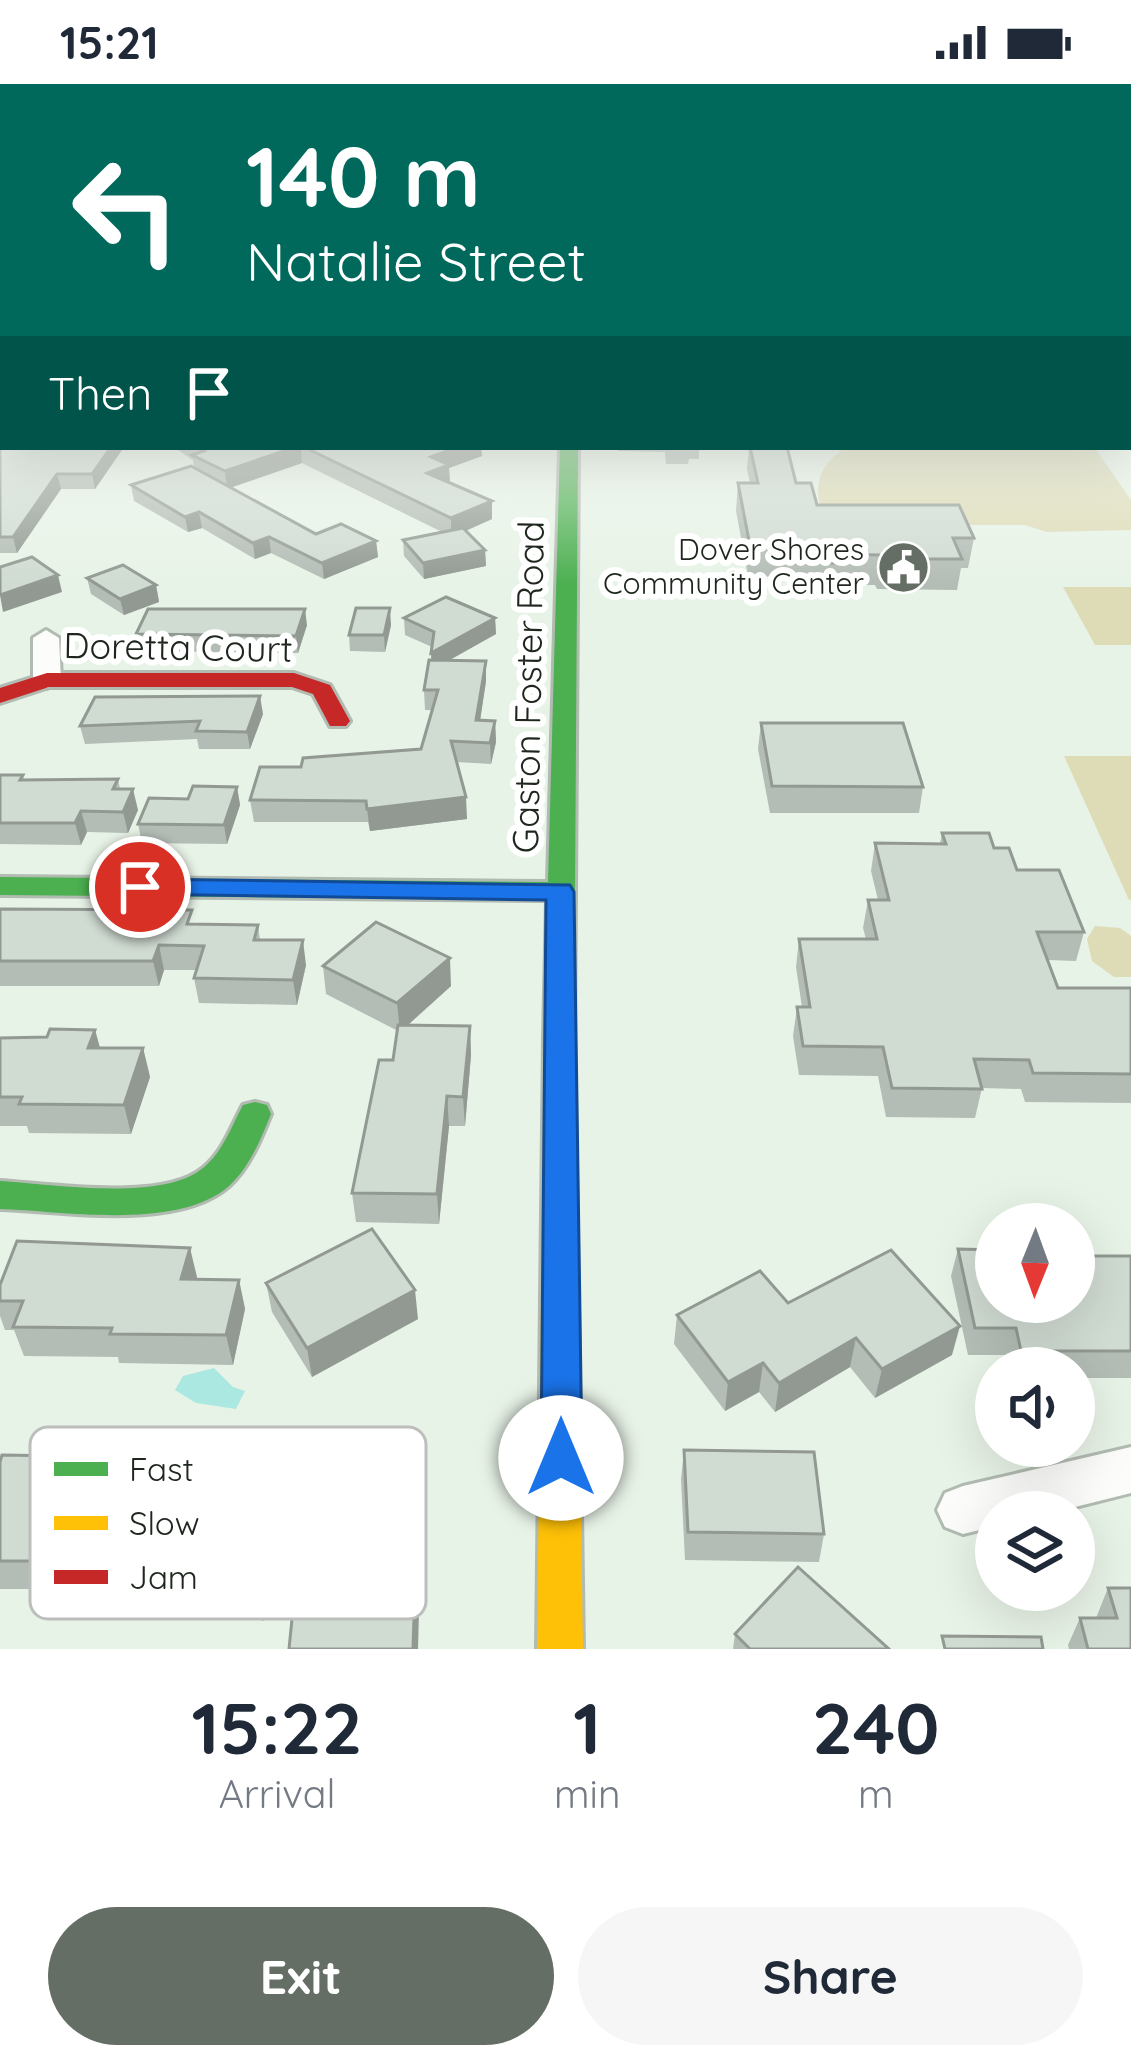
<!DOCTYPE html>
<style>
body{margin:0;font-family:Quicksand,sans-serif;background:#f6f6f7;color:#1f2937;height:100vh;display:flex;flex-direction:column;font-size:45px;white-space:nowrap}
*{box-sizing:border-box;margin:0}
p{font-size:39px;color:#747a83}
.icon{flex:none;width:66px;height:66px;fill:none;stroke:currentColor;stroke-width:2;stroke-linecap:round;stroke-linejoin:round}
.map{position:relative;height:1565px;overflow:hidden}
.side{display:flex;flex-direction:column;background:#fff;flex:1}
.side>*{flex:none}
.hud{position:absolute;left:0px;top:0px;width:1131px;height:366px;box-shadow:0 12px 48px #0002;background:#00695c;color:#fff;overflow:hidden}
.needle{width:78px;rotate:181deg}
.buttons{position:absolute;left:975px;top:1119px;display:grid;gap:24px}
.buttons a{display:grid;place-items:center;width:120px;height:120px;border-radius:50%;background:#fff;box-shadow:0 12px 48px #0002;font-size:60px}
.pin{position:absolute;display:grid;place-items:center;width:102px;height:102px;color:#fff;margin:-51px;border:6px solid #fff;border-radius:50%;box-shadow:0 3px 12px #0007}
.me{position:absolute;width:132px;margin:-66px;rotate:0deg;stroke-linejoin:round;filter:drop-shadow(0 0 9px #0008)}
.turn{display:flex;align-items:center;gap:42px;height:252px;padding:0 48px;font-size:54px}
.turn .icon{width:156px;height:156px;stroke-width:2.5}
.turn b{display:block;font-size:84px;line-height:102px}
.then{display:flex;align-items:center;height:114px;padding:0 48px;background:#0003;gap:24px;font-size:45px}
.eta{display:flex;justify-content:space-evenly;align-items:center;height:204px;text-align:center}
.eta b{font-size:72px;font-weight:700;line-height:84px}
.cta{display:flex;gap:24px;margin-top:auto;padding:24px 48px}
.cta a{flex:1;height:138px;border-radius:72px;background:#656e64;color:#fff;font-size:48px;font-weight:700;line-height:138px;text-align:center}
.cta a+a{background:#f6f6f7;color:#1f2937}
.status{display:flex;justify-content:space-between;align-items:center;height:84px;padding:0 60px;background:#fff;direction:ltr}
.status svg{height:33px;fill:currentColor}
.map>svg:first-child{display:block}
</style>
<div class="status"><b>15:21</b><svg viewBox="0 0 49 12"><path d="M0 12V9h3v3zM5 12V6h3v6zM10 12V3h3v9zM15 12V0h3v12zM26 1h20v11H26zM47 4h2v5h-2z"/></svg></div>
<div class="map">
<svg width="1131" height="1565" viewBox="0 0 1131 1565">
<rect width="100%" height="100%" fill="#e8f3e7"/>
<g fill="#dedbb7">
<path d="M 847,363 L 1094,363 L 1131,416 L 1131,446 L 1047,448 L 1025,441 L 874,441 L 823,434 C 813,403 817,381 847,363 Z"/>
<polygon points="1063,503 1131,503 1131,561 1095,561"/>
<polygon points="1064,672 1131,672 1131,816 1129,816"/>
<polygon points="1095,842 1120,844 1131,852 1131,893 1114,893 1092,877 1087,855"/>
</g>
<polygon fill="#abe8e1" points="214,1284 233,1303 245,1307 236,1325 196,1319 175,1306 183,1292"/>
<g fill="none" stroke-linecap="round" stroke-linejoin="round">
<defs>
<g id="street">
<polygon points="46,546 59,554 61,596 47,604 33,596 33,554"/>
<polygon points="1131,1363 1131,1409 1055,1428 996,1428 996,1442 963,1450 945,1443 937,1426 945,1409 963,1402"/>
</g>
<g id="fast">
<rect x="0" y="310" width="3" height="10"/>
<rect x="1128" y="314" width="3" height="10"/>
<polygon points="560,363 578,363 574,955 570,963 548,963 544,955 547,816 0,811 0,793 548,798"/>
<path d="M 255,1018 L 267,1021 L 271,1030 C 261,1055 249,1084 229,1102 C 178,1147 63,1127 0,1125 L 0,1097 C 51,1100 163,1118 203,1084 C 223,1068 231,1043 243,1021 Z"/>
</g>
<polygon id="slow" points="559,944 570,947 574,955 583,1565 537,1565 544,955 548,947"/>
<polygon id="jam" points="47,589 294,589 330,601 350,637 346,642 330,642 313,610 292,603 49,603 0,619 0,604"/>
</defs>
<use href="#street" stroke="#b2bbb2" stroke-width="6"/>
<use href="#fast" stroke="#b2bbb2" stroke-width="6"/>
<use href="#slow" stroke="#b2bbb2" stroke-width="6"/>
<use href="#jam" stroke="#b2bbb2" stroke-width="6"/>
<use href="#street" fill="#fcfdfb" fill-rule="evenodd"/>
<use href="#fast" fill="#4caf50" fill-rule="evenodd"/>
<use href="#slow" fill="#ffc107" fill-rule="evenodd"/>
<use href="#jam" fill="#c62828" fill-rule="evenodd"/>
</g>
<g fill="#b3bcb5">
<polygon points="0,326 3,363 124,363 95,405 61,405 17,469 0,469"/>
<polygon points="177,363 481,363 482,372 449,384 450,399 492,417 492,435 466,447 485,466 486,482 424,495 404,472 403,456 442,448 302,379 230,403 316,450 376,457 378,473 324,495 271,469 255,475 202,444 188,448 134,417 131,401 194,384 193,376 178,366"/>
<polygon points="618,363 699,363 699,375 689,375 688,380 666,380 665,368 618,367"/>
<polygon points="749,363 787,363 796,399 817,421 974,454 968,484 961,484 957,506 877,505 875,501 833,501 832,510 790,510 786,493 748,492 736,427 738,399 750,399 747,385"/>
<polygon points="87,494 156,501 159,518 124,531 91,510"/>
<polygon points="404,534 495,534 496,550 449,576 486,577 486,597 480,636 495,637 496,658 491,680 456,678 467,735 370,747 368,738 254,738 250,716 301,683 421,665 432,626 425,626 424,606 431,576 432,563 405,551"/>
<polygon points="307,541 298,569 139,567 136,550"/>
<polygon points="391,541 385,568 350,567 349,551"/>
<polygon points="263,630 250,665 199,665 197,655 85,660 80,642"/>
<polygon points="761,639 923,703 919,729 770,729 758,665"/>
<polygon points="0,691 23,691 24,696 118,695 120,705 138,726 128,749 87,748 81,761 0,760"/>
<polygon points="237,703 240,721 227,760 142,759 138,740 188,715"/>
<polygon points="942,749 994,764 1084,848 1076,877 1048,876 1058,904 1131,904 1131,1019 1025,1018 1021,1005 982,1004 975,1034 886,1033 878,992 799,991 793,952 797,923 802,923 796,883 799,855 866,855 863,844 868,816 878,816 871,787 875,759 940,760"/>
<polygon points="0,825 195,840 258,841 260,856 306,881 297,921 199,919 194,894 196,886 164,886 159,902 0,902"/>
<polygon points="323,882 451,902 408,941 470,942 471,971 465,1042 449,1042 439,1140 356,1138 352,1109 393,976 398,947 326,910"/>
<polygon points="95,946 100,964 143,964 150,993 131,1050 29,1049 27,1042 0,1042 0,954 47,953"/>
<polygon points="190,1164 196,1195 239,1196 245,1225 233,1281 119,1279 118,1273 24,1272 14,1246 5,1246 0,1232 0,1201"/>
<polygon points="958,1165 996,1218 1131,1172 1131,1294 1074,1294 1074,1284 1010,1284 1007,1271 968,1271 951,1192"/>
<polygon points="266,1199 418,1235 312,1293 272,1228"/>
<polygon points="788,1219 952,1271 875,1314 850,1283 775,1328 759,1308 725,1327 674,1260 677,1231"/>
<polygon points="684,1366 824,1450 819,1478 685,1476 681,1395"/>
<polygon points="0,1378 135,1402 117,1471 53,1470 43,1505 0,1505"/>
<polygon points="317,1414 323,1442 263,1537 143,1473 133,1445"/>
<polygon points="1108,1504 1131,1565 1069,1565 1068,1561 1080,1534 1096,1534"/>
<polygon points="735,1550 889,1565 733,1565"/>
</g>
<g fill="#929993">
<polygon points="111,363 124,363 95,405 92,390"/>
<polygon points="296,363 301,363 302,379 227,405 225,387"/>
<polygon points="458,363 481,363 482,372 449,384 450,399 427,389 431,373"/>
<polygon points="57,390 61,405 17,469 13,453"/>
<polygon points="492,417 492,435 451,453 451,434"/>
<polygon points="199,428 202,444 188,448 185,433"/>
<polygon points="269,453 271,469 255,475 253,459"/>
<polygon points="376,457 378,473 324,495 322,479"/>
<polygon points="485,466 486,482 424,495 423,479"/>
<polygon points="58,491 62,508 3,528 0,511"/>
<polygon points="156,501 159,518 124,531 120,515"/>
<polygon points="390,524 391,541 385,568 384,551"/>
<polygon points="305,525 307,541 298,569 296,552"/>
<polygon points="495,534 496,550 432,586 431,569"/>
<polygon points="486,577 486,597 477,657 476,636"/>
<polygon points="260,612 263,630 250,665 247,648"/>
<polygon points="495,637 496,658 491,680 490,659"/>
<polygon points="237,703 240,721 227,760 224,741"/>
<polygon points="133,705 138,726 128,749 123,728"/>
<polygon points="466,713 467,735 370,747 367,725"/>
<polygon points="81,727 87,748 81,761 75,739"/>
<polygon points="303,856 306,881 297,921 293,896"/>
<polygon points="159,861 164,886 159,902 153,877"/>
<polygon points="450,874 451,902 400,948 397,919"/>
<polygon points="470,942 471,971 465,1042 463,1013"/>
<polygon points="95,946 103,975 88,964"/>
<polygon points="143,964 150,993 131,1050 124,1021"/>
<polygon points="447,1012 449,1042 439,1140 437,1110"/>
<polygon points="190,1164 197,1193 189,1224 181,1195"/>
<polygon points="239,1196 245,1225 233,1281 226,1251"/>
<polygon points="415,1206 418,1235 312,1293 307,1264"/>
<polygon points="960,1242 952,1271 875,1314 882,1285"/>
<polygon points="856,1254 850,1283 775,1328 779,1299"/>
<polygon points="763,1279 759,1308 725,1327 728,1298"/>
<polygon points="125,1373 135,1402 117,1471 106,1443"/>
<polygon points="317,1414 323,1442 263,1537 255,1509"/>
<polygon points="42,1442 53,1470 43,1505 31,1477"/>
<polygon points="415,1500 419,1527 418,1565 413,1565"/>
</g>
<g fill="#d0dbd2" stroke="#929993" stroke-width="3">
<polygon points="0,326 3,326 3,363 111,363 92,390 57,390 13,453 0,453"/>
<polygon points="197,363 296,363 225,387 192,371 204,367"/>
<polygon points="304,363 458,363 431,373 449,381 427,389 492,417 451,434"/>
<polygon points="750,363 787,363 796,399 811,399 817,421 959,421 974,454 953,454 962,475 881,475 880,471 833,470 836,479 793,479 789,463 750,462 738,399 758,399"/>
<polygon points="191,382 316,450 341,440 376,457 322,479 269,453 253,459 199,428 185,433 131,401"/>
<polygon points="463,444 485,466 423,479 403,456"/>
<polygon points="32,473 58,491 0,511 0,483"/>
<polygon points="123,481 156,501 120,515 87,494"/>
<polygon points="446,513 495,534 431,569 434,548 404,534"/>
<polygon points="356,524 390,524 384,551 349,551"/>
<polygon points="148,525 305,525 296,552 136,550"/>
<polygon points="429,576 486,577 476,636 495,637 490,659 451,657 466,713 367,725 366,717 250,716 260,683 301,683 303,674 421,665 438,606 424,606"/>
<polygon points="260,612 247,648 196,647 200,637 80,642 95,613"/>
<polygon points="761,639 903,639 923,703 772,702"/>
<polygon points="0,691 23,691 20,696 118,695 113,705 133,705 123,728 81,727 75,739 0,739"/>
<polygon points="193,702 237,703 224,741 138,740 149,714 188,715"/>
<polygon points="942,749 989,749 994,764 1009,764 1017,786 1059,786 1084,848 1037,848 1058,904 1131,904 1131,990 1033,989 1029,976 974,975 982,1005 892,1004 883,963 803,962 797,923 810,923 799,855 877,855 868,816 889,816 875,759 946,760"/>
<polygon points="0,825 192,826 187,840 258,841 254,856 303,856 293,896 194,894 204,862 159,861 153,877 0,877"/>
<polygon points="376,838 450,874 397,919 323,882"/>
<polygon points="398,941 470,942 463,1013 447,1012 437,1110 352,1109 379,976 393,976"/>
<polygon points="50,945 95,946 88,964 143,964 124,1021 19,1020 22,1013 0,1013 0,954 47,953"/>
<polygon points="372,1145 415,1206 307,1264 266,1199"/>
<polygon points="17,1157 190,1164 181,1195 239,1196 226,1251 110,1250 112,1244 13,1243 23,1217 0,1217 0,1201"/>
<polygon points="958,1165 996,1166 996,1218 1074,1218 1074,1172 1131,1172 1131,1267 1021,1267 1016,1244 975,1244"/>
<polygon points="891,1166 960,1242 882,1285 856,1254 779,1299 763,1279 728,1298 677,1231 760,1187 788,1219"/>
<polygon points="684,1366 814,1368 824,1450 688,1448"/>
<polygon points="2,1371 125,1373 106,1443 42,1442 31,1477 0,1477 0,1378"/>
<polygon points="798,1483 889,1565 750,1565 735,1550"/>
<polygon points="415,1500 413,1565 289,1565 295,1505"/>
<polygon points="1108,1504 1131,1504 1131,1565 1088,1565 1080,1534 1117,1534"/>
<polygon points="942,1552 1041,1553 1043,1565 945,1565"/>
</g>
<linearGradient id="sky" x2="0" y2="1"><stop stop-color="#8fc9e5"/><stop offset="0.56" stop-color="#f5faf4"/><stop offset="1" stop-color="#f5faf4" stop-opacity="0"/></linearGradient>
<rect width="1131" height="501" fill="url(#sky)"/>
<polygon fill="#1a73e8" stroke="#114b97" stroke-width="3" points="140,795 570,801 574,808 582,1374 576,1387 561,1393 547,1387 541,1374 546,816 130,810 126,803 130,797"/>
<defs>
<symbol id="civic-disc" viewBox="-11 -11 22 22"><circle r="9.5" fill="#656e64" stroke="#fff"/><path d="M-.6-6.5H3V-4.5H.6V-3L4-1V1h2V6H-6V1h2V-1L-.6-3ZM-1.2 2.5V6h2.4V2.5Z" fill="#fff"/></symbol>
</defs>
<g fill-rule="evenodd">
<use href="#civic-disc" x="874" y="454" width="59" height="59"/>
</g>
<g text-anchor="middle" stroke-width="12" stroke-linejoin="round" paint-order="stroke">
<g font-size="30" fill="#1e261e" stroke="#fff" text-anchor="end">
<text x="864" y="476">Dover Shores<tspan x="864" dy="34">Community Center</tspan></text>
</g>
<g font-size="36" fill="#1e261e" stroke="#fff">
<text transform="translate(178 563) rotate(1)" y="13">Doretta Court</text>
<text transform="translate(528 603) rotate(-89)" y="13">Gaston Foster Road</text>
</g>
</g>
<rect x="30" y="1343" width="396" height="192" rx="18" fill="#fff" stroke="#bcbebc" stroke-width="3"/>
<rect x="54" y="1378" width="54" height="14" fill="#4caf50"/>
<rect x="54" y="1432" width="54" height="14" fill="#ffc107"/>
<rect x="54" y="1486" width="54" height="14" fill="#c62828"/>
<g font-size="33" fill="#1e261e">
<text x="129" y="1397">Fast</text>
<text x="129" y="1451">Slow</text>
<text x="129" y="1505">Jam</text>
</g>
</svg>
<div class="buttons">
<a><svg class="needle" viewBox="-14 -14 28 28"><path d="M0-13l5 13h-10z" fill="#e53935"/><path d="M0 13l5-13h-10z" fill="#747a83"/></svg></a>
<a><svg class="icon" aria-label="sound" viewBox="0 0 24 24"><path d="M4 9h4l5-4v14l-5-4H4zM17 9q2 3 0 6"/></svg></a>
<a><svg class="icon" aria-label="layers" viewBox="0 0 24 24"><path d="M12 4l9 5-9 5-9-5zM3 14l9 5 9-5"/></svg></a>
</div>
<div class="pin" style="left:140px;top:803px;background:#d93025"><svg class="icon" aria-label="arrive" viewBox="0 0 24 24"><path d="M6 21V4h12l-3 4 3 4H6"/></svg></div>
<svg class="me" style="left:561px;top:1374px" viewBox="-20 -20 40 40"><circle r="19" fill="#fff"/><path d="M0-13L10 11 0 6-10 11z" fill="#1a73e8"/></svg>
<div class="hud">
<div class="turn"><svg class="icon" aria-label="left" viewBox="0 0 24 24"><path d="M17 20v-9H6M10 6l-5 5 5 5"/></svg><div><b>140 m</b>Natalie Street</div></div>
<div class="then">Then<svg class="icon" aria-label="arrive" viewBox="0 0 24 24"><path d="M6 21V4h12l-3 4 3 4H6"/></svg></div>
</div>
</div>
<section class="side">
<div class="eta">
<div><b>15:22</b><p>Arrival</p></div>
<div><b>1</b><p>min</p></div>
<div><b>240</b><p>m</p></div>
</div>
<div class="cta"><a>Exit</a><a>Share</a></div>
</section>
